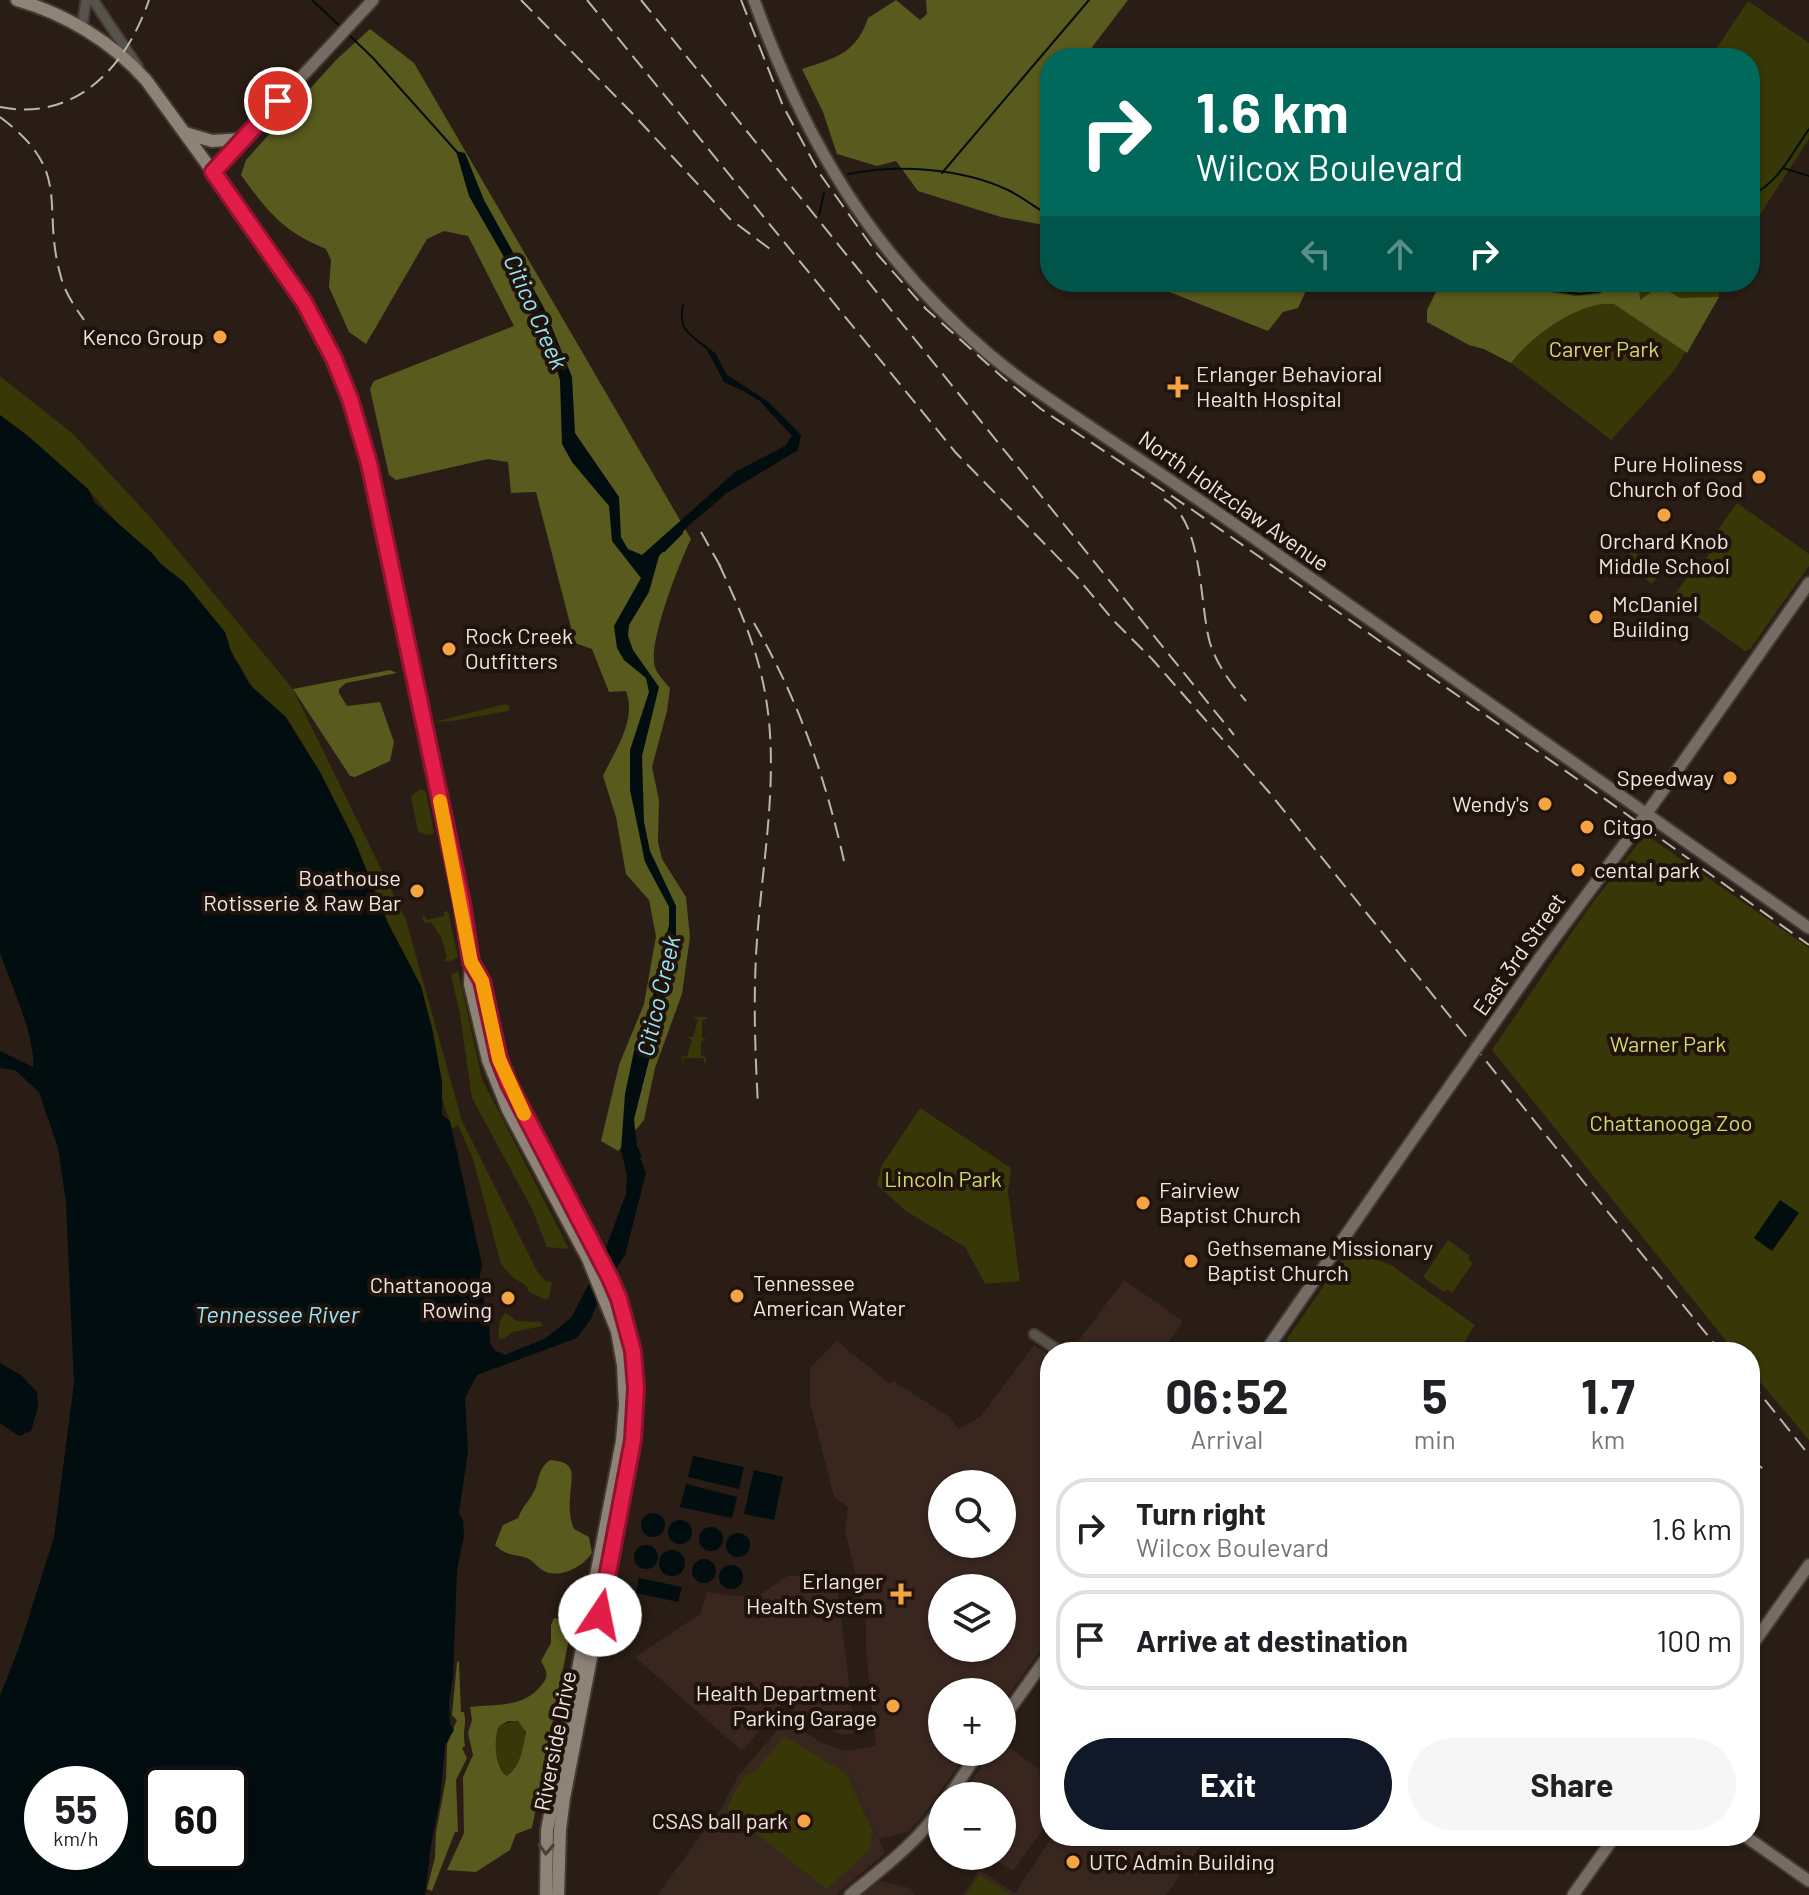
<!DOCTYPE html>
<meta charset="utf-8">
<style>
body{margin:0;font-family:Barlow,sans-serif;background:#f6f6f6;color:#202124;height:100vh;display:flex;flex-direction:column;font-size:30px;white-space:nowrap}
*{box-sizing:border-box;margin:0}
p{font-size:26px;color:#757577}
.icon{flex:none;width:44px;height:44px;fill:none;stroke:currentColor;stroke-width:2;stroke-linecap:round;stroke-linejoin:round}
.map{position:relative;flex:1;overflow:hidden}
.sheet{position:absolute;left:1040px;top:1342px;width:720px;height:504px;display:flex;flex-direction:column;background:#fff;border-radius:32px;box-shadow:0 2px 6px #0004}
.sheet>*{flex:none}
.banner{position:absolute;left:1040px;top:48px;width:720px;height:244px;border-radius:32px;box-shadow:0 2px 6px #0004;background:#00695c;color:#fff;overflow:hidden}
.buttons{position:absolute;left:928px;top:1470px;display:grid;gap:16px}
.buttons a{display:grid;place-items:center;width:88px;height:88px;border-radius:50%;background:#fff;box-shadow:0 2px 6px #0004;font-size:40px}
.speed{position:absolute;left:24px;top:1766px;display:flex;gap:16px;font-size:40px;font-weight:700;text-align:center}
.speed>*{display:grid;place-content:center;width:104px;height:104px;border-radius:50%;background:#fff;box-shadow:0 2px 6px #0004;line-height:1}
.speed small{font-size:20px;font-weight:400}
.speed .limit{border:4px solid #111;border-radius:12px;background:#fff;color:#111}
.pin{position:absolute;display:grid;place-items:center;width:68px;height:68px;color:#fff;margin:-34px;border:4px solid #fff;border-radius:50%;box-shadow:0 2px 8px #0007}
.me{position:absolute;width:88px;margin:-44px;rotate:11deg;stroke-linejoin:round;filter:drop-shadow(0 0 6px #0008)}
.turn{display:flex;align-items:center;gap:28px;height:168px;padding:0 24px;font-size:36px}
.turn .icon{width:104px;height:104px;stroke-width:2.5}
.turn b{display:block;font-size:56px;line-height:68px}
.lanes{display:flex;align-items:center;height:76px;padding:0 24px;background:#0003;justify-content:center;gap:40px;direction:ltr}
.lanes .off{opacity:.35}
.eta{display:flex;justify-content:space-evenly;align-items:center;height:136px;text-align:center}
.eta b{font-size:48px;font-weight:700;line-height:56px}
.primary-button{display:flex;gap:16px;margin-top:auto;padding:16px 24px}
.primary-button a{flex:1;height:92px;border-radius:48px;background:#111827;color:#fff;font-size:32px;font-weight:700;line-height:92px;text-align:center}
.primary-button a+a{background:#f6f6f6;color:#202124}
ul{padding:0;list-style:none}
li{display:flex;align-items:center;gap:24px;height:100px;margin:0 16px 12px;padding:0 8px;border:4px solid #e0e0e0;border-radius:32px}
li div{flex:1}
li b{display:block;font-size:30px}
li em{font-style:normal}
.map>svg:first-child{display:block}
</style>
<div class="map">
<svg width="1809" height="1895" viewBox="0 0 1809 1895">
<rect width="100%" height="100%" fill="#291d15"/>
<g fill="#37271e">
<polygon points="786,1720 822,1743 845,1751 844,1759 885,1853 836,1895 657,1895 722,1807 739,1775"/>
<polygon points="1053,1836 1149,1836 1156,1841 1160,1836 1207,1836 1166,1895 963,1895 980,1870 1015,1893"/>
<polygon points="880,1881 910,1888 915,1895 862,1895"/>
</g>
<g fill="#38261f" fill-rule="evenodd">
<polygon points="1124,1280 1183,1321 1162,1352 1070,1352"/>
<path d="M 837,1341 L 890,1384 L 893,1381 L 948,1416 L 959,1429 L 980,1417 L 1034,1345 L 1050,1355 L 1050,1637 L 1002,1704 L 1002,1692 L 942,1692 L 942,1752 L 968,1752 L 923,1816 L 908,1832 L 879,1839 L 844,1759 L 845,1751 L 876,1746 L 866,1651 L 866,1618 L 845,1530 L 848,1507 L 834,1497 L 810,1403 L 810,1368 ZM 942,1484 L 1002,1484 L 1002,1544 L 942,1544 ZM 942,1588 L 1002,1588 L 1002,1648 L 942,1648 Z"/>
<polygon points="787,1576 836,1576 855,1733 841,1735 782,1704 742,1751 635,1657 700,1614 707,1592 755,1598"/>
<polygon points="1002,1742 1050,1777 1050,1819 1014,1870 1011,1870 989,1856 1002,1856 1002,1796 960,1796 992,1752 1002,1752"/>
</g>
<g fill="#373707">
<polygon points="1748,1 1809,43 1809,139 1750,230 1750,58 1710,58"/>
<polygon points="1416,282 1720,282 1719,297 1674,371 1611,440 1511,363 1484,349 1469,345 1427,322 1427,310 1436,292"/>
<polygon points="0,376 73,434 151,518 293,689 406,920 462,1121 538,1273 546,1281 552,1282 549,1298 543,1299 528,1291 527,1286 512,1277 501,1264 473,1159 458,1125 452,1129 379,903 239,664 88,489 0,421"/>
<polygon points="1737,503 1809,554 1809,566 1750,649 1745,651 1671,598 1691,573 1695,575 1718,541 1713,537"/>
<polygon points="1632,551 1648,562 1645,568 1658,576 1652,584 1624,562"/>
<polygon points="505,704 510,706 508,711 452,721 434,722"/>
<path d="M 421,789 L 426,792 L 434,833 C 429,836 422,835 418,831 L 411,796 Z"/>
<polygon points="1645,834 1809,948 1809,1440 1750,1370 1750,1352 1735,1352 1492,1050 1587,910"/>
<polygon points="448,911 458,957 449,962 444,960 447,957 441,937 431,922 425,923 422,917 424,915 427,920 444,916 444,912"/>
<polygon points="458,971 482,1079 569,1249 547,1247 532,1209 472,1098 460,1015 451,975"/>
<polygon points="693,1017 706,1017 708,1019 702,1020 702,1038 707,1040 701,1041 701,1056 706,1057 706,1062 704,1063 704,1058 684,1058 682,1064 682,1057 687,1056 692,1040 687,1037 693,1037 698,1020"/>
<polygon points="920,1108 1011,1168 1008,1192 1020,1281 985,1284 965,1247 906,1211 877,1185 882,1165"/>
<polygon points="1448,1240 1470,1256 1468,1259 1473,1263 1452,1293 1447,1289 1444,1292 1423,1277"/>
<polygon points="1352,1245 1366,1256 1391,1265 1475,1325 1458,1352 1442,1346 1438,1352 1289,1352 1287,1339"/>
<polygon points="505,1312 517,1321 541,1322 543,1326 513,1332 504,1339 500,1338 501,1341 498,1338 500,1321"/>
<path d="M 514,1721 L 521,1723 C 531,1737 521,1766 508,1776 C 495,1768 493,1739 499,1726 Z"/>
<polygon points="784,1736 845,1773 872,1830 870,1849 827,1889 728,1812 727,1806 745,1775 755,1772"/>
<polygon points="980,1875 1011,1895 966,1895"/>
</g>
<g fill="#595a1d" fill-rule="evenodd">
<path d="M 896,0 L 920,20 L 927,14 L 926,0 L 1128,0 L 1093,46 L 1088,58 L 1050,58 L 1050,230 L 1044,225 L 1001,217 L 918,191 L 896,161 L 877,166 L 837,154 L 823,112 L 802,69 C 835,58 856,54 868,18 Z"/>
<path d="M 370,29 L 414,63 L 691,539 C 680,561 647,645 655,667 C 657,674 665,682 670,688 L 667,711 L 652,767 L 659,800 L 658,842 L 662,859 L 686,897 L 690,937 L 682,994 L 655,1068 L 644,1120 L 618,1151 L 601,1141 L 619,1065 L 644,1004 L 656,936 L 649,900 L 626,874 L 616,817 L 603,776 C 615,750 637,720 626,691 L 609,692 L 592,649 L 575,643 L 536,492 L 511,493 L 508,462 L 488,459 L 396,480 L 389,475 L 370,389 L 374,381 L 514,326 L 468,236 L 444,231 L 427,239 L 366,344 L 349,332 L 329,287 L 331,260 L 326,249 C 282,231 268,212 241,175 L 246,160 L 336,60 Z"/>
<polygon points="1144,282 1310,282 1298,308 1283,312 1268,331"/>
<path d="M 1426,282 L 1483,282 L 1576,296 L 1600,294 L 1610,285 L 1621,289 L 1636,285 L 1639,287 L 1640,300 L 1653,291 L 1670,292 L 1680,298 L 1719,297 L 1687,353 L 1614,304 C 1580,300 1530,337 1511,363 L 1484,349 L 1469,345 L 1427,322 L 1427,310 L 1436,292 L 1424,285 Z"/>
<polygon points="390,670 397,673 346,683 339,689 339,693 347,706 380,702 394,742 390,761 355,777 350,776 293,689"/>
<path d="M 550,1460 C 579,1462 571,1476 570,1497 C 569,1508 570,1520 574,1529 L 589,1537 L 592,1553 C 583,1566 563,1578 546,1572 C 538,1569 533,1559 524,1557 C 512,1554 505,1555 495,1545 L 503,1525 L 518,1518 C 522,1508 527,1503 532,1495 C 540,1483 536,1470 550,1460 Z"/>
<path d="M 554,1618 L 565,1620 L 571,1628 L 532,1828 L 516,1834 L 510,1850 L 476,1872 L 447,1870 L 464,1833 L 463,1777 L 473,1755 L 468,1733 L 472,1720 L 470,1707 C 495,1704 522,1708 540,1687 C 549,1676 548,1674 541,1661 L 551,1643 L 551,1625 ZM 508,1721 L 518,1721 L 526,1732 C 523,1748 521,1766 507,1776 C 495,1768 493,1739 499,1726 Z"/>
<path d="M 459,1661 L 461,1712 L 464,1712 C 467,1722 462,1734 465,1746 L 462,1748 L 467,1758 L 456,1780 L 458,1832 L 455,1832 L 432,1891 L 427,1889 L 435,1857 L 436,1832 L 446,1779 L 447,1744 L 457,1720 L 452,1715 L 457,1662 Z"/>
</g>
<g fill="#020d0f" fill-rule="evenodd">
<path d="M 456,151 L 465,153 L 484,200 L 544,308 L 572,377 L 575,433 L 619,497 L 621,537 L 628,549 L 642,555 L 735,472 L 785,446 L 792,436 L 756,397 L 724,382 L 704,344 L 716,354 L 726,374 L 767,401 L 801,435 L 798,450 L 712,502 L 659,556 L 649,592 L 629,625 L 628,636 L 633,650 L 659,687 L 642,756 L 644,822 L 650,851 L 676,906 L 676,955 L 634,1119 L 637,1146 L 642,1156 L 640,1158 L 646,1173 L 625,1255 L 603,1289 L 591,1319 L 577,1338 L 477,1375 L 465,1398 L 468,1451 L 459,1513 L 463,1520 L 464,1536 L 457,1570 L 453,1677 L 449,1702 L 450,1724 L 454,1730 L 445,1745 L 440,1800 L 431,1845 L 425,1895 L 0,1895 L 0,1696 L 21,1642 L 54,1537 L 74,1383 L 66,1202 L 58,1148 L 39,1092 L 15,1070 L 0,1068 L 0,1051 L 33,1067 C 36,1038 10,981 0,953 L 0,415 L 27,435 L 88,489 L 95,503 L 152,553 L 161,564 L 184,582 L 225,632 L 231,651 L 249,684 L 286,717 L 320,772 L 354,839 L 388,923 L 421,986 L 433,1032 L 442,1082 L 442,1115 L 450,1121 L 482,1265 L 479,1280 L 489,1321 L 490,1343 L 494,1350 L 505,1355 L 546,1338 L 571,1318 L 601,1261 L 626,1194 L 627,1175 L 621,1150 L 625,1094 L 634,1051 L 652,1000 L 669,925 L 669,907 L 645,862 L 630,790 L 630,750 L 649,692 L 646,678 L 624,660 L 617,648 L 614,626 L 641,578 L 612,541 L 609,506 L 572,462 L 562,444 L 560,380 L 554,360 L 520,285 L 469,196 ZM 42,1784 L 110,1784 L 110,1852 L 42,1852 ZM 162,1784 L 230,1784 L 230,1852 L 162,1852 Z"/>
<polygon points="1780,1200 1799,1213 1772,1251 1754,1238"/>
<polygon points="0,1363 21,1375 37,1392 38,1407 31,1431 19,1436 0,1423"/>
<polygon points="693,1456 744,1467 739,1489 688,1477"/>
<polygon points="754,1470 783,1477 774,1520 744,1514"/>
<polygon points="686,1484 737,1497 732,1518 680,1507"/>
<circle cx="653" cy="1525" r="12"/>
<circle cx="680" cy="1532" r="12"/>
<circle cx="711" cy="1539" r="12"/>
<circle cx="738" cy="1545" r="12"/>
<circle cx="646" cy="1557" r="12"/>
<circle cx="672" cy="1563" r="13"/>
<circle cx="704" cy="1571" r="12"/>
<circle cx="731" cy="1577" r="12"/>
<polygon points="639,1578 682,1587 678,1602 636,1593"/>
</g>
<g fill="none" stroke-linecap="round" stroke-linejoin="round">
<g stroke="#020d0f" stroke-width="2">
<polyline points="312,0 340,26"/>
<polyline points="348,34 373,58 457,152"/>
<polyline points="1783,168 1809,176"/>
<polyline points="942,173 1089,0"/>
<path d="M 848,174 C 898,164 961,168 1008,190 C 1022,197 1036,208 1050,216"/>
<path d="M 1750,196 C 1778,184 1792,153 1809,129"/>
<polyline points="819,215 824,193"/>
<polyline points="1480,282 1580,294 1601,291 1608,282"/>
<path d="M 683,305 C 678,330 689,334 707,348"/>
<polyline points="747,392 758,399"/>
<polyline points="695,519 723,495"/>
<polyline points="664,551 682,533"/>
</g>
<defs>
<g id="tertiary">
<polyline points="93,0 138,67"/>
<polyline points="82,28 86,0"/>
<polyline points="1034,1334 1061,1352"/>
</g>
<g id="secondary">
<path d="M 754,0 C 805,142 873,256 990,355 C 1027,386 1067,411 1107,438 C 1167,478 1227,518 1285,560 C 1459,684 1635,804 1809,928"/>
<polyline points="213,172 373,0"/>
<polyline points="1539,959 1640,823 1809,583"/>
<polyline points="1265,1352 1391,1170"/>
<polyline points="1750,1648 1809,1565"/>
<polyline points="1002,1720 1050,1653"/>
<polyline points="949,1796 979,1752"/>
<polyline points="1745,1836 1809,1881"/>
<path d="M 850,1895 C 884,1867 917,1843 942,1806"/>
<polyline points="1573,1895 1615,1836"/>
</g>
<g id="primary">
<path d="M 17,0 C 66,14 112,42 146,80 L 281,266 L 315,321 L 350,399 L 374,485 L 462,903 L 471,962 L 470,984 L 488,1060 L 508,1110 L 588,1259 L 617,1331 L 623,1365 L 625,1405 L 622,1441 L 547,1830 L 546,1895"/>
<polyline points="185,133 212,141 243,139"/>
<polyline points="471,962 482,981 491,1025 509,1084 619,1299 633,1351 636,1388 633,1440 564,1798 560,1829 558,1895"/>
</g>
</defs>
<use href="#tertiary" stroke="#453932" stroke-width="13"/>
<use href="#secondary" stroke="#453932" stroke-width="15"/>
<use href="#primary" stroke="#453932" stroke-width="16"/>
<use href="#tertiary" stroke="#56524c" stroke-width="9"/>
<use href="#secondary" stroke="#756d65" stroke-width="11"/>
<use href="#primary" stroke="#8d8377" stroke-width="12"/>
<g stroke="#beb3ad" stroke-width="2" stroke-dasharray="16 8" stroke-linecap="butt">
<polyline points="521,0 632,113 730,219 774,252"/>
<polyline points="587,0 956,453 1076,576 1114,621 1152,659 1268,791 1721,1352"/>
<polyline points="641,0 1234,735"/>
<polyline points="741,0 783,106 820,174 878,255 926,309 1001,376 1041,409 1191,509 1587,786 1809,945"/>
<path d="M 0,107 C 76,122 126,67 149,0"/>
<path d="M 0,117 C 75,173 40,205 61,277 C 65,293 75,307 84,320"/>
<path d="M 1164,499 C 1204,520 1199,605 1210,643 C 1217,665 1231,684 1246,701"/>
<polyline points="701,532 723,571"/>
<path d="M 719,564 C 736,601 753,638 762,678 C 782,765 763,853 757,940 C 753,994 755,1051 758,1105"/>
<path d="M 754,623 C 798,699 825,776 844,861"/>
<polyline points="1750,1381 1809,1455"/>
<polyline points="1750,1458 1763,1469"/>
</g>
<defs>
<polyline id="secondary-bridge" points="1391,1170 1539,959"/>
</defs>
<use href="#secondary-bridge" stroke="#453932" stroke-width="15" stroke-linecap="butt"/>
<use href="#secondary-bridge" stroke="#756d65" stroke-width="11"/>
</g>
<defs><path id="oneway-chevron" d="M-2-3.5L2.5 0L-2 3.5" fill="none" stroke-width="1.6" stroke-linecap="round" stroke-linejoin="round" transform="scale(2)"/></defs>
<use stroke="#4c4037" href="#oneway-chevron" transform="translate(546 1849) rotate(93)"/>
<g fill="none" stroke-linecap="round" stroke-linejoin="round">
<defs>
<polyline id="route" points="278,101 213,172 304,302 334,359 350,399 369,463 462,903 471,962 482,981 499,1059 509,1084 610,1278 619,1299 633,1351 636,1388 633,1440 600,1615"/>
</defs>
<use href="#route" stroke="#92132f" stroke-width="20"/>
<use href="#route" stroke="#e11d48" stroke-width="14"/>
<polyline stroke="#f59e0b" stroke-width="14" points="440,801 471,962 482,981 499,1059 524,1114"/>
</g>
<g fill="#f4a443" stroke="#20130c" stroke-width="3">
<circle cx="220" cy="337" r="8"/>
<path d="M1174 375h8v8h8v8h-8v8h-8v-8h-8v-8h8z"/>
<circle cx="1759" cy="477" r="8"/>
<circle cx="1664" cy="515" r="8"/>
<circle cx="1596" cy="617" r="8"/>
<circle cx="449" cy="649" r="8"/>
<circle cx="1730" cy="778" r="8"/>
<circle cx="1545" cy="804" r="8"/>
<circle cx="1587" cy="827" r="8"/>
<circle cx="1578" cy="870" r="8"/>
<circle cx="417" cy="891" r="8"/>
<circle cx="1143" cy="1203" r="8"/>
<circle cx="1191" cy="1261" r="8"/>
<circle cx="737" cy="1296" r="8"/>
<circle cx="508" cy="1298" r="8"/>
<path d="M897 1582h8v8h8v8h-8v8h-8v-8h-8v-8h8z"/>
<circle cx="893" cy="1706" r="8"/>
<circle cx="804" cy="1821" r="8"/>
<circle cx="1073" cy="1862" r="8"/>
</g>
<g text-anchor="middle" stroke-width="8" stroke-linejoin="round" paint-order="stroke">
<g font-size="22" fill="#f0e6e1" stroke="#20130c" text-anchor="end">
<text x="204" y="345">Kenco Group</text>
<text x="1196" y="382" text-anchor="start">Erlanger Behavioral<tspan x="1196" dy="25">Health Hospital</tspan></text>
<text x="1743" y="472">Pure Holiness<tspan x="1743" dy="25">Church of God</tspan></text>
<text x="1664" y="549" text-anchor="middle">Orchard Knob<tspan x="1664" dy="25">Middle School</tspan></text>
<text x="1612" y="612" text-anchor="start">McDaniel<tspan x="1612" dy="25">Building</tspan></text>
<text x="465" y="644" text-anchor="start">Rock Creek<tspan x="465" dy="25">Outfitters</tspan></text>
<text x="1714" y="786">Speedway</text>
<text x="1529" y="812">Wendy's</text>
<text x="1603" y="835" text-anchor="start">Citgo</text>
<text x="1594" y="878" text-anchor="start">cental park</text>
<text x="401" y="886">Boathouse<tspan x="401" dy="25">Rotisserie &amp; Raw Bar</tspan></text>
<text x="1159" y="1198" text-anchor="start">Fairview<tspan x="1159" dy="25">Baptist Church</tspan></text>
<text x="1207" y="1256" text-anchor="start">Gethsemane Missionary<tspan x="1207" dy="25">Baptist Church</tspan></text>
<text x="753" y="1291" text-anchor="start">Tennessee<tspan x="753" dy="25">American Water</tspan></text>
<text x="492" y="1293">Chattanooga<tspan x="492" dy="25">Rowing</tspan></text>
<text x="883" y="1589">Erlanger<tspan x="883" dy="25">Health System</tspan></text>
<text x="877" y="1701">Health Department<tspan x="877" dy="25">Parking Garage</tspan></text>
<text x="788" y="1829">CSAS ball park</text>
<text x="1089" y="1870" text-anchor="start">UTC Admin Building</text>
</g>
<g font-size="22" fill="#d5d86a" stroke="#20130c">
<text x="1604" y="357">Carver Park</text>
<text x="1668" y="1052">Warner Park</text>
<text x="1671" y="1131">Chattanooga Zoo</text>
<text x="943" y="1187">Lincoln Park</text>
</g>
<g font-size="22" fill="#f0e6e1" stroke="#20130c">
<text transform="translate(1234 501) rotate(35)" y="8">North Holtzclaw Avenue</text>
<text transform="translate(1519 954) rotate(-55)" y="8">East 3rd Street</text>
<text transform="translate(555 1741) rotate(-79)" y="8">Riverside Drive</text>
</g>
<g font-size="24" font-style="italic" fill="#98e6f7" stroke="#20130c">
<text transform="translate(535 312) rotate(66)" y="8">Citico Creek</text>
<text transform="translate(659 996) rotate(-77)" y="8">Citico Creek</text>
<text x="277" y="1323">Tennessee River</text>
</g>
</g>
</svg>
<div class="buttons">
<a><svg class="icon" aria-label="search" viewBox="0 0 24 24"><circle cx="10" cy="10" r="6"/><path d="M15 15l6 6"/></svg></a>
<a><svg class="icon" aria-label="layers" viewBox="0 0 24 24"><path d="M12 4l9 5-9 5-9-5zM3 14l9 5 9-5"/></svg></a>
<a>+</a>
<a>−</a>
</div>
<div class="speed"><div>55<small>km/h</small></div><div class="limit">60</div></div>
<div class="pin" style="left:278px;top:101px;background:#d93025"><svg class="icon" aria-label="arrive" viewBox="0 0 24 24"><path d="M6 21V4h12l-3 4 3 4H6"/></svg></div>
<svg class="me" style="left:600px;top:1615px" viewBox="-20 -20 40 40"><circle r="19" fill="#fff"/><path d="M0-13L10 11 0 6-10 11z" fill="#e11d48"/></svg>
<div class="banner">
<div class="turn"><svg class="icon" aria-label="right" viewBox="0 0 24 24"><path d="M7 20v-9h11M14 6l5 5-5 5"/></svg><div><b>1.6 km</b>Wilcox Boulevard</div></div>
<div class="lanes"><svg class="icon off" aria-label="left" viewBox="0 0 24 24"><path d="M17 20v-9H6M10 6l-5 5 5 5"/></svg><svg class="icon off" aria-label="ahead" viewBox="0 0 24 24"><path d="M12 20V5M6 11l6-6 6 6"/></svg><svg class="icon" aria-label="right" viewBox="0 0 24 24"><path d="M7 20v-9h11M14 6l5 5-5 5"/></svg></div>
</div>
<section class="sheet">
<div class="eta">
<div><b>06:52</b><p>Arrival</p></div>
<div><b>5</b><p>min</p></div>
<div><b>1.7</b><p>km</p></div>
</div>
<ul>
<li><svg class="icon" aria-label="right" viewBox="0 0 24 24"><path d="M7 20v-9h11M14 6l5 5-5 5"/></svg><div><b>Turn right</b><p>Wilcox Boulevard</p></div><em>1.6 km</em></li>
<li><svg class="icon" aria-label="arrive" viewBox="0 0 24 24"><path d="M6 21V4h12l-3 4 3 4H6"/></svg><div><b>Arrive at destination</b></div><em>100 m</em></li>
</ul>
<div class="primary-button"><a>Exit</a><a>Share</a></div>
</section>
</div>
